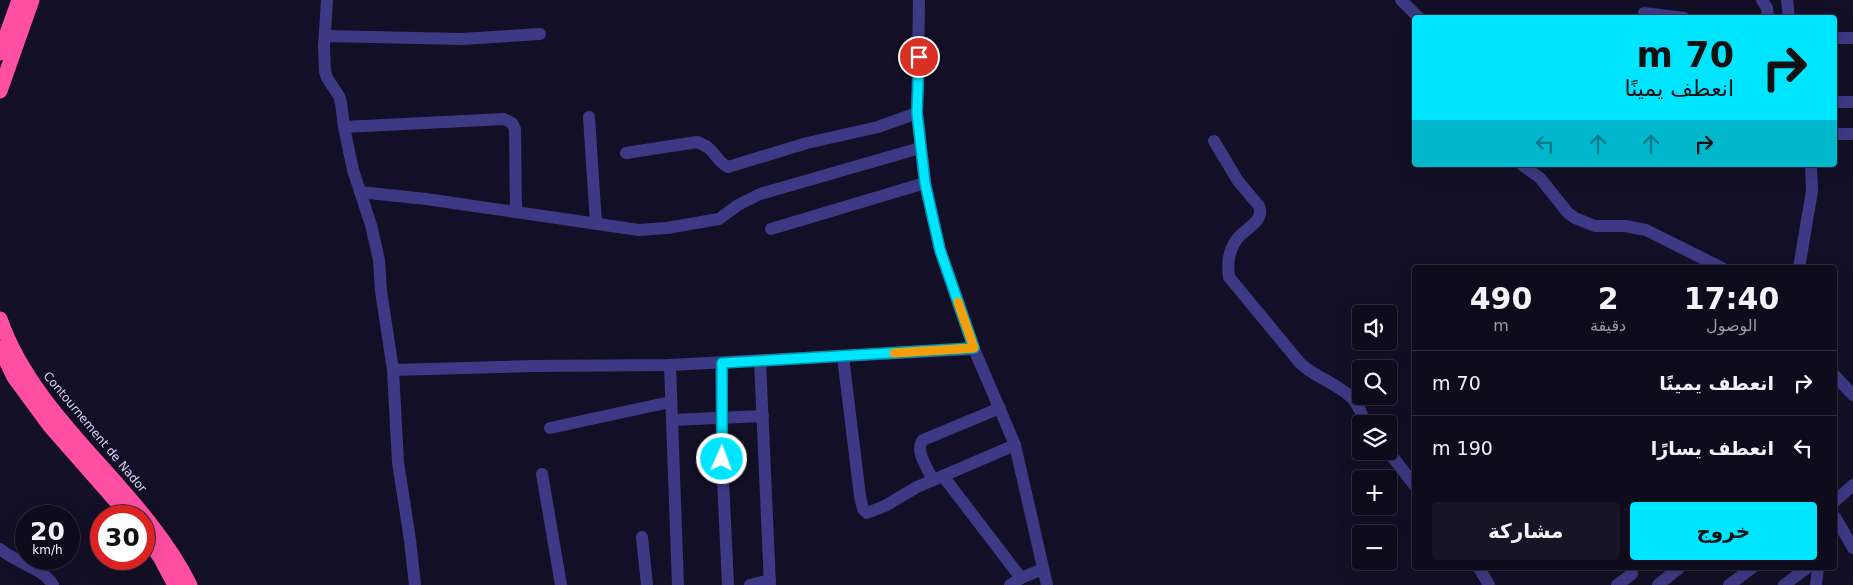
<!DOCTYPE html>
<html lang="ar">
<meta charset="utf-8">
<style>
body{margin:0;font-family:"DejaVu Sans","Noto Sans Arabic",sans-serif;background:#171425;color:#f1f3f6;direction:rtl;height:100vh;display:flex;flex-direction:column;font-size:19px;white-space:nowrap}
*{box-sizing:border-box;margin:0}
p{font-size:16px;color:#9b9ba3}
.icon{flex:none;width:28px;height:28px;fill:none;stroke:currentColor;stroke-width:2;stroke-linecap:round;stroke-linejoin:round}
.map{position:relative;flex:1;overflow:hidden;direction:ltr}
.side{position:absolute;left:1412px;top:265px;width:425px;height:305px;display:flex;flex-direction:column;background:#0e0b1c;border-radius:5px;box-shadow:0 5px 20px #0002,0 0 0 1px #2e2b3b;direction:rtl}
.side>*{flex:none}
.hud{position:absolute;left:1412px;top:15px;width:425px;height:152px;border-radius:5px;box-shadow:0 5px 20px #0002,0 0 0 1px #2e2b3b;direction:rtl;background:#00e5ff;color:#111;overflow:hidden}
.buttons{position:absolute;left:1352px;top:305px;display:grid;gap:10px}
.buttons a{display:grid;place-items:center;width:45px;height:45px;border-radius:5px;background:#0e0b1c;box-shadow:0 5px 20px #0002,0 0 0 1px #2e2b3b;font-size:25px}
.speed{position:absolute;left:15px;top:505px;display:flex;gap:10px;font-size:25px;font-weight:700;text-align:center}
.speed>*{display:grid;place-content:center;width:65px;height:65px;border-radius:50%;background:#0e0b1c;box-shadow:0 5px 20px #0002,0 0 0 1px #2e2b3b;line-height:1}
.speed small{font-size:12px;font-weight:400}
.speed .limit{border:8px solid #d22;background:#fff;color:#111}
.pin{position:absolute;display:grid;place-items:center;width:42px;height:42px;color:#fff;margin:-21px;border:2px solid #fff;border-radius:50%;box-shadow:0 1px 5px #0007}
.me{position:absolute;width:55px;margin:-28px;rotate:2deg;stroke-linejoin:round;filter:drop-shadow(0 0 4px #0008)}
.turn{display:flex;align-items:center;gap:18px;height:105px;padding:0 20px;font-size:22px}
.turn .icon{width:65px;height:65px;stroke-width:2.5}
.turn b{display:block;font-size:35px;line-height:42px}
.lanes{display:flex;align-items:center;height:48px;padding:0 20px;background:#0003;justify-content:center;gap:25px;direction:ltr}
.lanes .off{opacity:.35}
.eta{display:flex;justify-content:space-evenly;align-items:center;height:85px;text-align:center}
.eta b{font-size:30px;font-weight:700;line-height:35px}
.button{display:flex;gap:10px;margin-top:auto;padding:10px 20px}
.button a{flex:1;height:58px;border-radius:5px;background:#00e5ff;color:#111;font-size:20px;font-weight:700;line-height:58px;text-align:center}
.button a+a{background:#171425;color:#f1f3f6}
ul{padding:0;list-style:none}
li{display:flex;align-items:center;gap:15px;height:65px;padding:0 20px;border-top:1px solid #2e2b3b}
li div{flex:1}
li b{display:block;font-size:19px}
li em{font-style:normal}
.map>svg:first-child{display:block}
</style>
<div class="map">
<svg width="1853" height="585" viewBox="0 0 1853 585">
<rect width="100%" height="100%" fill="#130f26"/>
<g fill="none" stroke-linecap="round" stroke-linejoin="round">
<g stroke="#3d3a85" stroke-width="12">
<polyline points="327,0 324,47 325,71 327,78 339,96 341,103 344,127 353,170 371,225 379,260 381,291 393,370 398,462 410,540 415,585"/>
<polyline points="919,0 917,113 925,183 940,250 974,349 1015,445 1047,585"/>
<polyline points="1401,0 1419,18"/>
<polyline points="1762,0 1767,8 1768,18"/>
<polyline points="1787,0 1789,18"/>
<polyline points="1644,13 1684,18"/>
<polyline points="325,36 462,39 540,34"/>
<polyline points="1835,38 1853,38"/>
<polyline points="1835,102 1853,102"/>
<polyline points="589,117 596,224"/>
<polyline points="344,127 504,119 512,123 515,129 516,212"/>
<polyline points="1835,134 1853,134"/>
<path d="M 1214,141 L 1238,181 L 1259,206 C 1265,222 1245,228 1237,239 C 1228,251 1227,264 1229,277 L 1300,363 C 1315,378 1338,383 1353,399 C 1359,406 1362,416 1367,424"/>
<path d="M 626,153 L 697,142 C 717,149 713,159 728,167 L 807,143 L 878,127 L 917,113"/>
<polyline points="1522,165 1540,178 1568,213 1575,218 1595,226 1625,226 1646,230 1722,268"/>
<polyline points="360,192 426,199 639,230 667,228 719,219 738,205 760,194 920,148"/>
<polyline points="771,229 925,183"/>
<polyline points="1799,268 1812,191 1811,165"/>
<polyline points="843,357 860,496 863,509 867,513 885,506 917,487 1015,445"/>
<polyline points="760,361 770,585"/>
<polyline points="721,363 722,459 728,585"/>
<polyline points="670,365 678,585"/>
<polyline points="393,370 532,366 670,365 974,349"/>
<polyline points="1835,376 1853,395"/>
<polyline points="672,420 763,416"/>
<polyline points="550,428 670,402"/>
<polyline points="1388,451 1415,486"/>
<polyline points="542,474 561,585"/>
<polyline points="943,476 1021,578"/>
<path d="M 933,480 C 928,469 914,450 923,440 L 1000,408"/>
<polyline points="1835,501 1853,485"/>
<polyline points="1835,517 1853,548"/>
<polyline points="642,537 647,585"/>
<path d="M 0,549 C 16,563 43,568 53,585"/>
<polyline points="1479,568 1489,585"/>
<polyline points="750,585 770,580"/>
<polyline points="1010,585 1021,578 1043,569"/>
<polyline points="1617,585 1632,574"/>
<polyline points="1658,585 1679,568"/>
<polyline points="1729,585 1752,568"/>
<polyline points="1784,585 1807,568"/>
<polyline points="1816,585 1818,568"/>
</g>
<g stroke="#ff4fa3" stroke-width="15">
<polyline points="0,53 19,0"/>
<polyline points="0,91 32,0"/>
<path d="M 0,319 C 36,422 141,487 190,585"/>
<polyline points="0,348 14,377 50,426 129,516"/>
<polyline points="144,535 160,557 175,585"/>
</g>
</g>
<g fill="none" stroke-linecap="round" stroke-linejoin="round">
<defs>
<polyline id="route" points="722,459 722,363 974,348 940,250 925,183 917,113 919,57"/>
</defs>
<use href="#route" stroke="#0095a6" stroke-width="12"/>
<use href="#route" stroke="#00e5ff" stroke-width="9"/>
<polyline stroke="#f59e0b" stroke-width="9" points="894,353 974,348 958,302"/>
</g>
<g text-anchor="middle" stroke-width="5" stroke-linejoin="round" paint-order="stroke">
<g font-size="12" fill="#d9d4ff" stroke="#130f26">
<text transform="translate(95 432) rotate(50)" y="4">Contournement de Nador</text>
</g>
</g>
</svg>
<div class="buttons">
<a><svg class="icon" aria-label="sound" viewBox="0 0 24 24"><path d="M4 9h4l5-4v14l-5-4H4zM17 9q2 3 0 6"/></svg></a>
<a><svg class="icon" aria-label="search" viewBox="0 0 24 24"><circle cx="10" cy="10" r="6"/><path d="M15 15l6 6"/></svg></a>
<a><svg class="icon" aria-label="layers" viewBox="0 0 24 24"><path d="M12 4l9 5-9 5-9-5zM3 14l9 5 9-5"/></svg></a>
<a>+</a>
<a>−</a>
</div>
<div class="speed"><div>20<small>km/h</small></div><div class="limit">30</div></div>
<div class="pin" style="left:919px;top:57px;background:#d93025"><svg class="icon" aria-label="arrive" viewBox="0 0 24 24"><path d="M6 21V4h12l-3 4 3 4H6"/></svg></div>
<svg class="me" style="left:722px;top:459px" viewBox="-20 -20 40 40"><circle r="17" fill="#00e5ff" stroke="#fff" stroke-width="3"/><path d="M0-11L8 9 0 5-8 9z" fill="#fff"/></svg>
<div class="hud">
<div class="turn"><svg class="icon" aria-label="right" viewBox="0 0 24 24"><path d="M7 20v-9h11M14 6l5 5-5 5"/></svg><div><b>70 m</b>انعطف يمينًا</div></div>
<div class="lanes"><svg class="icon off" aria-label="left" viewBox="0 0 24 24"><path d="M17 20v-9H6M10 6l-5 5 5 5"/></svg><svg class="icon off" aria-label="ahead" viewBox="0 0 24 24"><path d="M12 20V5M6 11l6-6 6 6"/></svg><svg class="icon off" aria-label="ahead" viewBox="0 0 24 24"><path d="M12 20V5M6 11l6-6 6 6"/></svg><svg class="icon" aria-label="right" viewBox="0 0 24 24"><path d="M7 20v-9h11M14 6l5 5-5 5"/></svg></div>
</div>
<section class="side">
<div class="eta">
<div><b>17:40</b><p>الوصول</p></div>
<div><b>2</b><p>دقيقة</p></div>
<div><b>490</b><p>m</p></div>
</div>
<ul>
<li><svg class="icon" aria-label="right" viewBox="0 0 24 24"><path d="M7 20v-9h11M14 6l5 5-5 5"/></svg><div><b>انعطف يمينًا</b></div><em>70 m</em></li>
<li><svg class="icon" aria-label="left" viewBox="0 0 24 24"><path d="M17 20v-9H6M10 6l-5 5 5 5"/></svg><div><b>انعطف يسارًا</b></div><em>190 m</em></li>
</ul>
<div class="button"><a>خروج</a><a>مشاركة</a></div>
</section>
</div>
